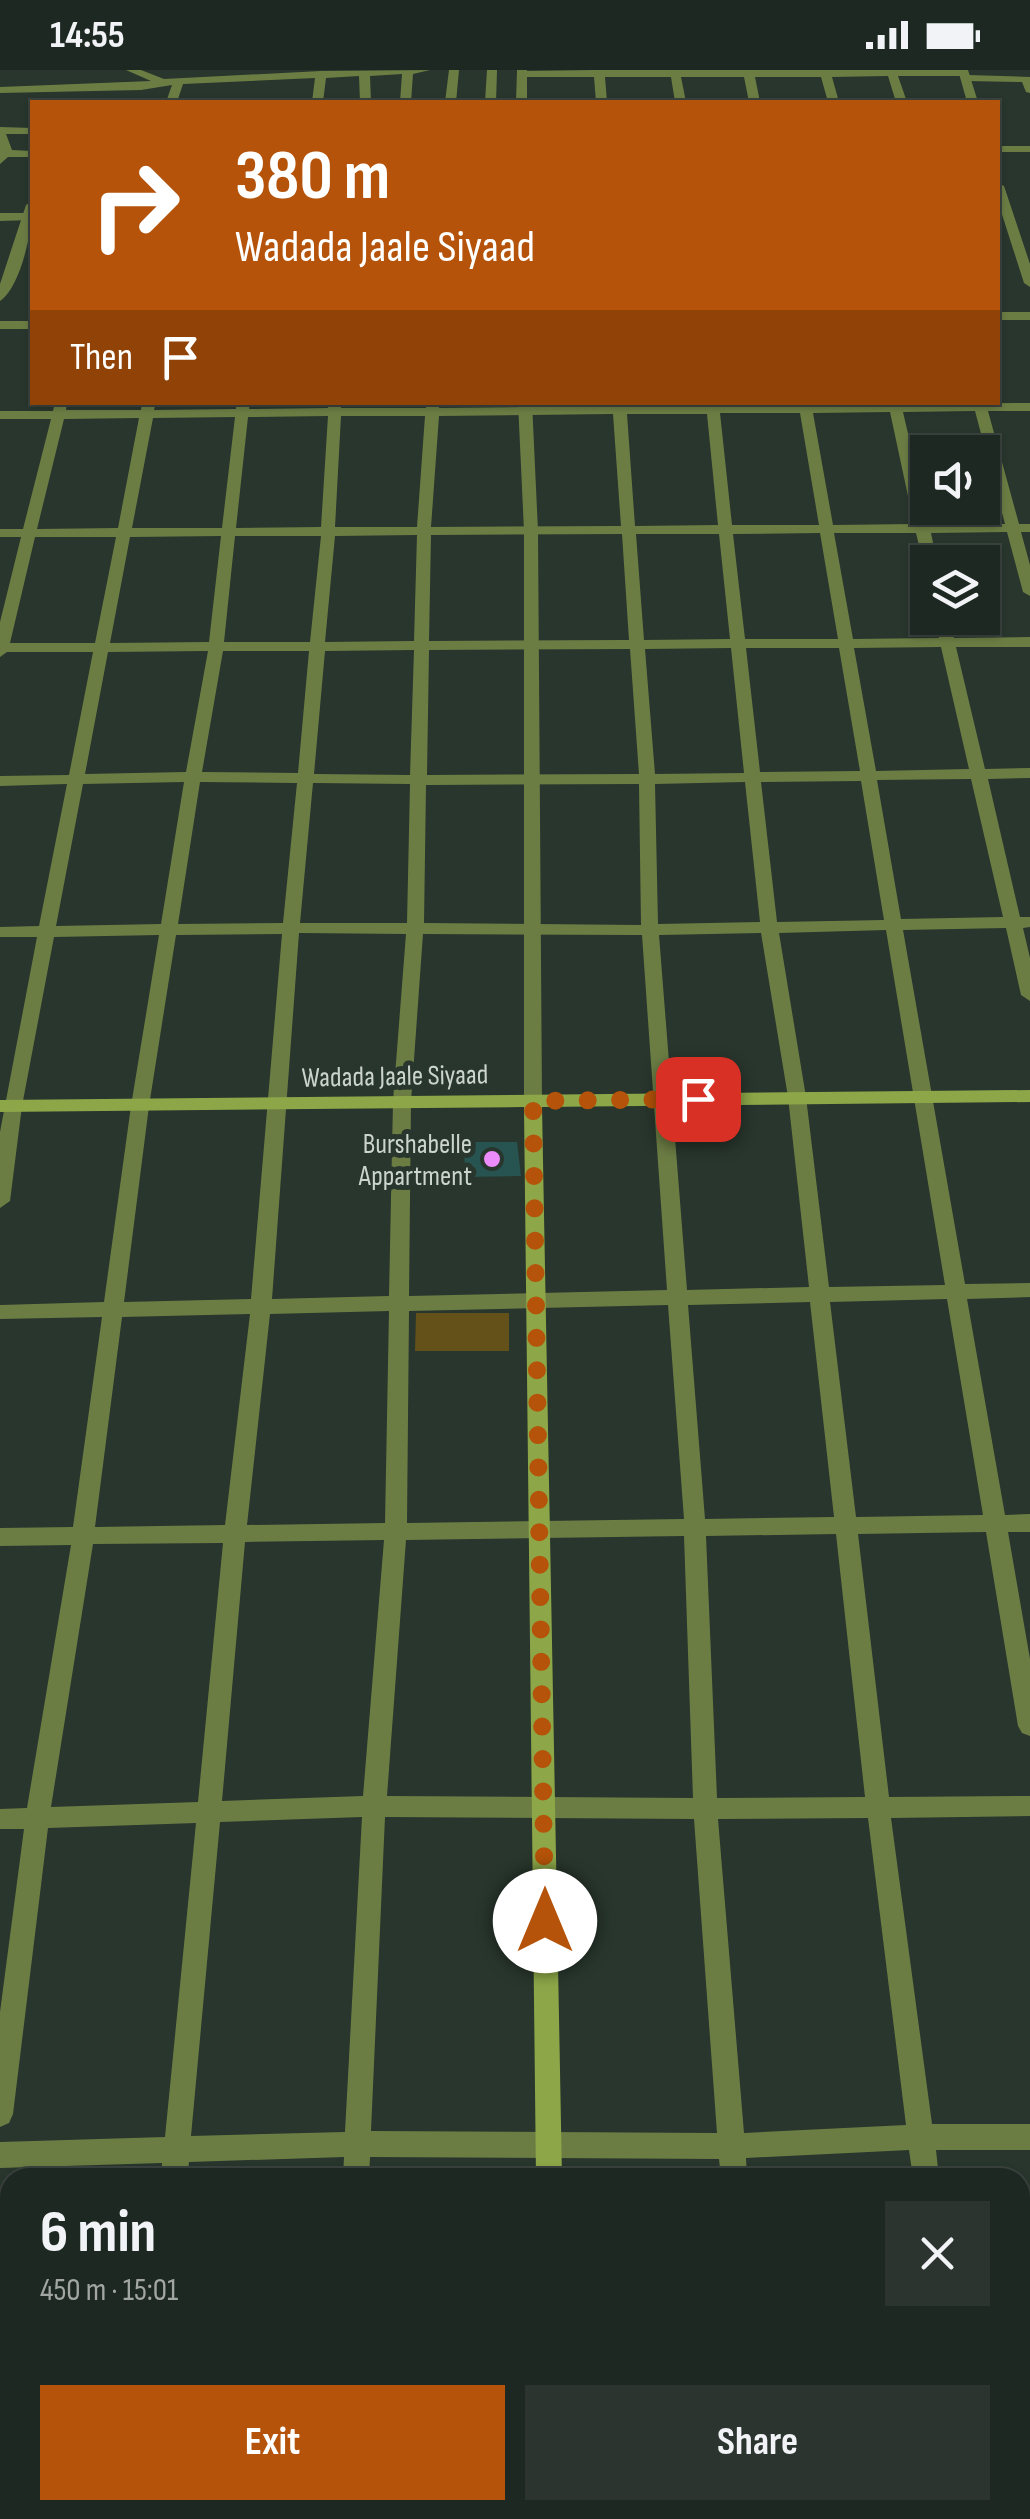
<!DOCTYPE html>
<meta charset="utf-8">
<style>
body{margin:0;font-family:"Sofia Sans Condensed",sans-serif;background:#2b342f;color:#f1f3f6;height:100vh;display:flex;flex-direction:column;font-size:38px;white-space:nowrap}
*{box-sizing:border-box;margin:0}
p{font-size:32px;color:#a1a6a5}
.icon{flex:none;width:55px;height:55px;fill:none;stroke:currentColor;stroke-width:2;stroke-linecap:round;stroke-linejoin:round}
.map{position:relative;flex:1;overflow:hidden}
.sheet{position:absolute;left:0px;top:2098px;width:1030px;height:352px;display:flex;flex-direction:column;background:#1e2822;border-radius:30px 30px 0 0;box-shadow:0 2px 8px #0004,0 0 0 2px #3c4440}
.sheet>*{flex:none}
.top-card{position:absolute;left:30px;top:30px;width:970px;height:305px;border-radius:0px;box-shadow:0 2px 8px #0004,0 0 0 2px #3c4440;background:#b45309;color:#fff;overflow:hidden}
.fabs{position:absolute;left:910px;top:365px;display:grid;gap:20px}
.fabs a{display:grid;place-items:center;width:90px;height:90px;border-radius:0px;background:#1e2822;box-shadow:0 2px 8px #0004,0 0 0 2px #3c4440;font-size:50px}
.pin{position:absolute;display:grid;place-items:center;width:85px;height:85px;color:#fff;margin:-42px;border-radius:20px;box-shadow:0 5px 15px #0006}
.me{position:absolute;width:110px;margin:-55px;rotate:0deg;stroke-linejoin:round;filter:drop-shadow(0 0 8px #0008)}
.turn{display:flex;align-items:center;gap:35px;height:210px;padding:0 40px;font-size:45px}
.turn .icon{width:130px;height:130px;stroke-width:2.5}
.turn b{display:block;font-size:70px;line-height:85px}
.then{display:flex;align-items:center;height:95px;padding:0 40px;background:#0003;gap:20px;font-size:38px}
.round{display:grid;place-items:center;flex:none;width:105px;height:105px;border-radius:0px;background:#2b342f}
.headline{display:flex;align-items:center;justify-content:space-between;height:170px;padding:0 40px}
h1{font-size:60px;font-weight:700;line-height:75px}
.button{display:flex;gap:20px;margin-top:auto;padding:20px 40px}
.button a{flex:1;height:115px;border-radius:0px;background:#b45309;color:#fff;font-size:40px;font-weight:700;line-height:115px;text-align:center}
.button a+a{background:#2b342f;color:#f1f3f6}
.status{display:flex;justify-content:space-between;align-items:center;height:70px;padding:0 50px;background:#1e2822;direction:ltr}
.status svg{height:28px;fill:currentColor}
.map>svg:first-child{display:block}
</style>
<div class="status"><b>14:55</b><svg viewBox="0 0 49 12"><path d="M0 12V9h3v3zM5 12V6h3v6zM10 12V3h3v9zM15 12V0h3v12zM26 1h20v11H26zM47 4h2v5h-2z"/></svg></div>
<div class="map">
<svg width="1030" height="2449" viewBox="0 0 1030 2449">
<rect width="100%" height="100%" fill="#28362d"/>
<polygon fill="#645119" points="416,1243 509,1243 509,1281 415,1281"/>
<polygon fill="#275451" points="464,1072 517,1072 521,1106 465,1107"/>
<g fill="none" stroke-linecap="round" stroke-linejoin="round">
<g fill="#6c7d44" fill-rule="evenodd">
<polygon points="126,0 141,0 164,9 321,1 430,0 413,4 411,32 400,32 402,4 370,6 371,32 360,32 359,6 326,8 323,32 312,32 315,8 183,14 177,32 166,32 172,15 141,20 0,23 0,17 151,11"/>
<polygon points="449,0 459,0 456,32 445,32"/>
<polygon points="487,0 497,0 496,32 485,32"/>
<polygon points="594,0 965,0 968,5 1030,7 1030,23 1026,22 1022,12 966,11 962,6 898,6 907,32 896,32 888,6 832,7 839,32 828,32 821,7 755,7 760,32 749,32 744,7 681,7 686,32 675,32 671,7 605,7 607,32 596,32 594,7 522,7 517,4 522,1"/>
<polygon points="0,57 32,58 32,64 6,64 12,80 32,81 32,87 8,87 0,94"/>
<rect x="998" y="76" width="32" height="6"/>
<path d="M 32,131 C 34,156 21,217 0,231 L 0,214 L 26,135 Z"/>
<rect x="998" y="242" width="32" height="8"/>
<rect x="0" y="251" width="32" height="8"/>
<path d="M 55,332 L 67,332 L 66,340 L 141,340 L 142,332 L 156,332 L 154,340 L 236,339 L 236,332 L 250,332 L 249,339 L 328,338 L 328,332 L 342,332 L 341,338 L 426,338 L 426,332 L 440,332 L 439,338 L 613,336 L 612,332 L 626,332 L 626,336 L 1030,333 L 1030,341 L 988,341 L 1019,454 L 1030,454 L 1030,462 L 1021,462 L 1030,495 L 1030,526 L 1023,522 L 1007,462 L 931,463 L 937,492 L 928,492 L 928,496 L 923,492 L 916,463 L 834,463 L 853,569 L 939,568 L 935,548 L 949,548 L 954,568 L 1030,567 L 1030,577 L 956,577 L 985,699 L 1030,698 L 1030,708 L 988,709 L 1020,847 L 1030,847 L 1030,857 L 1023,858 L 1030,888 L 1030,931 L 1021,925 L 1006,858 L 903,860 L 965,1214 L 1030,1213 L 1030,1227 L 967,1229 L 1005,1445 L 1030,1444 L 1030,1462 L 1008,1462 L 1030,1589 L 1030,1666 L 1022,1663 L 1018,1656 L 986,1462 L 858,1464 L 889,1727 L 1030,1726 L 1030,1746 L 891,1748 L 932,2054 L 1030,2054 L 1030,2080 L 936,2080 L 939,2108 L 913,2108 L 909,2080 L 746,2088 L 747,2108 L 721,2108 L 719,2089 L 370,2087 L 369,2108 L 343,2108 L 344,2087 L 189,2092 L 187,2108 L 161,2108 L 162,2093 L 0,2098 L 0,2072 L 165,2067 L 196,1753 L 48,1758 L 13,2044 L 9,2053 L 0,2057 L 0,1942 L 24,1759 L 0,1759 L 0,1739 L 27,1738 L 71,1475 L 0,1476 L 0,1458 L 73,1457 L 102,1247 L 0,1249 L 0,1235 L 104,1232 L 131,1036 L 159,865 L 54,867 L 22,1036 L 10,1131 L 0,1138 L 0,1062 L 37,867 L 0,867 L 0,857 L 39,856 L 67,714 L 0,716 L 0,706 L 69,705 L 93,582 L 7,582 L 0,587 L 0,552 L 21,467 L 0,467 L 0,459 L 23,459 L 51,349 L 0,349 L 0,341 L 53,341 ZM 975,341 L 1005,454 L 929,454 L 903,342 ZM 890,342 L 914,454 L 833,455 L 813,343 ZM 720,343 L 800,343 L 819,455 L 732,455 ZM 613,344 L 621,456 L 431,457 L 439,346 ZM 627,344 L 707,344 L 718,455 L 635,456 ZM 328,346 L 321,457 L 236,458 L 248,347 ZM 341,346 L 425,346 L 417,457 L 335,457 ZM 235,347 L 222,458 L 132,458 L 153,348 ZM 139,348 L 118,458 L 37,459 L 64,349 ZM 820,463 L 838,569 L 745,569 L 733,464 ZM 622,464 L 629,570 L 429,571 L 431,465 ZM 636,464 L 719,464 L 730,569 L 644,570 ZM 417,465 L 414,571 L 325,572 L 335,466 ZM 221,466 L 209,572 L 110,573 L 130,467 ZM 235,466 L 321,466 L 310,572 L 224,572 ZM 35,467 L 116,467 L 95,573 L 10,573 ZM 941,577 L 969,699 L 876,701 L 854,578 ZM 731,578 L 744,703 L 655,704 L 645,579 ZM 746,578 L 839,578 L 860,701 L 760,702 ZM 630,579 L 639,704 L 427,705 L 429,580 ZM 414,580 L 410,705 L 314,704 L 325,581 ZM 208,581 L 186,702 L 85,704 L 108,582 ZM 223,581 L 309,581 L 298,703 L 202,702 ZM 971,709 L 1003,847 L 901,849 L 877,710 ZM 861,711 L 884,850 L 777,852 L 761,712 ZM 184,712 L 161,854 L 56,856 L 83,714 ZM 200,712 L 297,713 L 283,853 L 178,854 ZM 745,712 L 760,852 L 658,854 L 655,714 ZM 313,713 L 410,714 L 407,853 L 300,853 ZM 639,714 L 641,855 L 424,853 L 426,715 ZM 886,860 L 945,1215 L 829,1217 L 806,1027 L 779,863 ZM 299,863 L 406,864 L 393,1031 L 389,1226 L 272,1229 ZM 761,863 L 788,1027 L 809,1217 L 687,1220 L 659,865 ZM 282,864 L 251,1229 L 124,1232 L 149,1036 L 176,865 ZM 423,864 L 642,865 L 667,1220 L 409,1226 L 411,1031 ZM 947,1229 L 983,1445 L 856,1447 L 830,1232 ZM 810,1232 L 834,1447 L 705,1449 L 688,1235 ZM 668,1235 L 684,1449 L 407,1453 L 409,1241 ZM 389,1241 L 385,1453 L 247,1455 L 270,1244 ZM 250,1244 L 225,1455 L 95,1457 L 122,1247 ZM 836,1464 L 865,1727 L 717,1728 L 706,1466 ZM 684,1466 L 693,1728 L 387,1726 L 406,1470 ZM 384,1470 L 363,1726 L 222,1731 L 245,1472 ZM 223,1473 L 198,1732 L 51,1737 L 93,1474 ZM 362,1747 L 345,2062 L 191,2066 L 220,1752 ZM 385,1747 L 694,1749 L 717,2063 L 371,2061 ZM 868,1748 L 906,2055 L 744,2063 L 718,1749 Z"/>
<polygon points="123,2440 153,2440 152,2449 122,2449"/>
<rect x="328" y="2440" width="30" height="9"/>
<polygon points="744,2440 774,2440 775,2449 745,2449"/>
<polygon points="954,2440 984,2440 986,2449 956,2449"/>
</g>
<g fill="#6c7d44" fill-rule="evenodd">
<polygon points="517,0 527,0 527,32 516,32"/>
<polygon points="958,0 968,0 978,32 967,32"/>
<polygon points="998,113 1004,116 1030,194 1030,217 1024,213 998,132"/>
<polygon points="0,143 32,143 32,150 0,151"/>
<polygon points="518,332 532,332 538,461 542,1031 533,1037 524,1031 524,461"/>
</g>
<g fill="#8da748" fill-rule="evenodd">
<polygon points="1030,1020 1030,1032 542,1037 562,2108 536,2108 524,1037 0,1042 0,1030"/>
<rect x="535" y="2440" width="30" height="9"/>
</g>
</g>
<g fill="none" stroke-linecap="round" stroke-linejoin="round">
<polyline stroke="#b45309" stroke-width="18" stroke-dasharray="0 32.4" points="545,1851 533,1031 698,1029"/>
</g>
<circle fill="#ec8cfb" stroke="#28362d" stroke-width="4" cx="492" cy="1089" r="10"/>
<g text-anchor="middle" stroke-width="10" stroke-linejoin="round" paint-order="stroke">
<g font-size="28" fill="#ccd4ce" stroke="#28362d">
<text transform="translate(395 1005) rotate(-1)" y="10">Wadada Jaale Siyaad</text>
</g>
<g font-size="28" fill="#ccd4ce" stroke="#28362d" text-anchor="end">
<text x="472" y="1083">Burshabelle<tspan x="472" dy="32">Appartment</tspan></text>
</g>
</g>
</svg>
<div class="fabs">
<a><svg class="icon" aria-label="sound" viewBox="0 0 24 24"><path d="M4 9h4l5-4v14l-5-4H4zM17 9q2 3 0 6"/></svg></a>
<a><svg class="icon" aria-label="layers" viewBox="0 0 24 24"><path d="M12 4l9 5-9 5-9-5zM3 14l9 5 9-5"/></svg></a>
</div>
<div class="pin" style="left:698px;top:1029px;background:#d93025"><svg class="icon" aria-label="arrive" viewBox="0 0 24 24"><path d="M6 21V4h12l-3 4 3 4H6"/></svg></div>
<svg class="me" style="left:545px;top:1851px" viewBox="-20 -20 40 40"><circle r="19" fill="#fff"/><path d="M0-13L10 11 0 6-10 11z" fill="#b45309"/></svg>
<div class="top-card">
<div class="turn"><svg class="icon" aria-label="right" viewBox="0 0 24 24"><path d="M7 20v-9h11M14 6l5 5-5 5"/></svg><div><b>380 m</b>Wadada Jaale Siyaad</div></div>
<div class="then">Then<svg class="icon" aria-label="arrive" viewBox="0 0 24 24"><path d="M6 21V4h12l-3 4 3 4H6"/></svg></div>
</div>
<section class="sheet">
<div class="headline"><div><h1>6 min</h1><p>450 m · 15:01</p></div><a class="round"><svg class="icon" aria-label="close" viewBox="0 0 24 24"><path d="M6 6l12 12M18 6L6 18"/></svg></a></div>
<div class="button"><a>Exit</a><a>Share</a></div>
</section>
</div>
